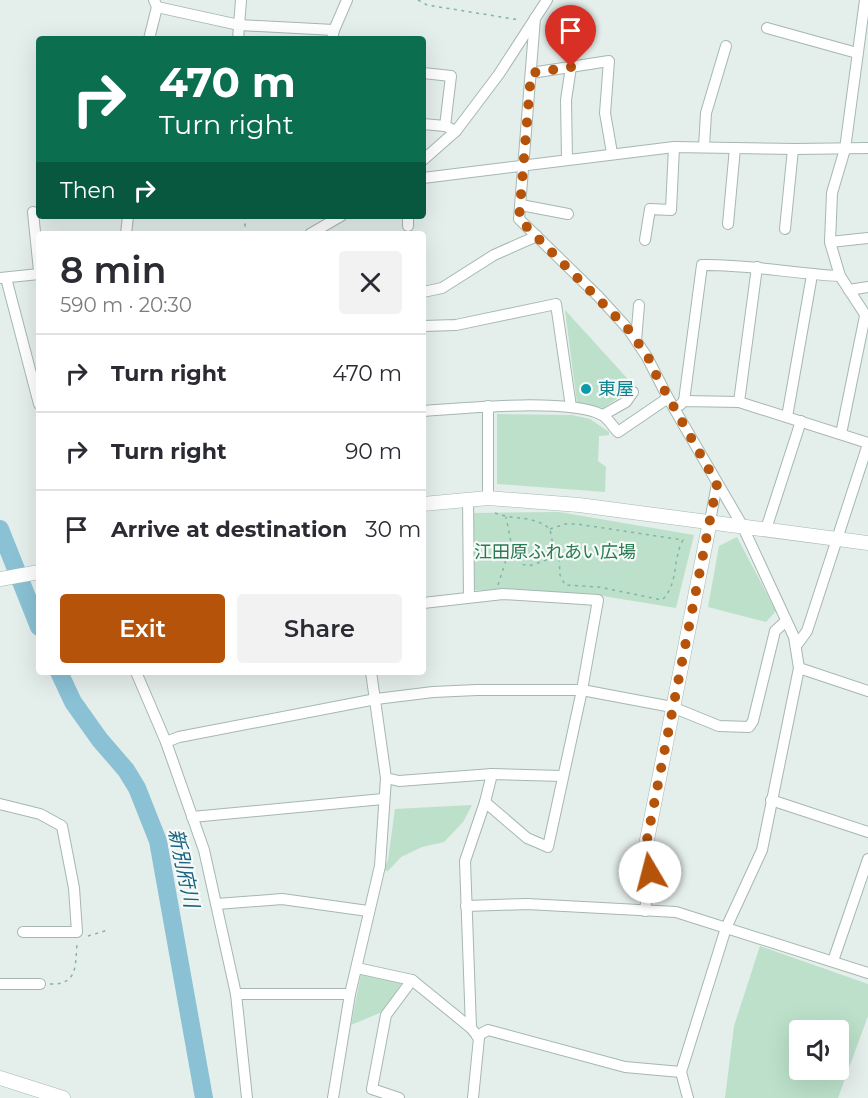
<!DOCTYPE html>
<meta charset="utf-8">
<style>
body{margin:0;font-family:Montserrat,"Noto Sans JP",sans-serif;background:#f2f2f3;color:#2b2b33;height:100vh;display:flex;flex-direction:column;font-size:22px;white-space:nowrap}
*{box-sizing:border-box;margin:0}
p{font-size:20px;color:#7c7c81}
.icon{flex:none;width:33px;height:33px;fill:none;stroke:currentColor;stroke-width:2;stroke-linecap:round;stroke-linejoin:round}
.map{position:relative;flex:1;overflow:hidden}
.drawer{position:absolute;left:36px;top:231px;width:390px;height:444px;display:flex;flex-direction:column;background:#fff;border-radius:6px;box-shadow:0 6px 24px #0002}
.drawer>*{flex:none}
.top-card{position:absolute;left:36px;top:36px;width:390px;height:183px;border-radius:6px;box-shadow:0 6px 24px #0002;background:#0b6e4f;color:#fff;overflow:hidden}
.buttons{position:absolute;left:789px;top:1020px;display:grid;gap:12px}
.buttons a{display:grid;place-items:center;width:60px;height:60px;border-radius:6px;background:#fff;box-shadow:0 6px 24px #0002;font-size:30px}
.pin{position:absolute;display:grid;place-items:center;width:51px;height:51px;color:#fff;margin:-62px -26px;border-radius:50% 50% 50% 0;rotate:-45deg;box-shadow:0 0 6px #0007}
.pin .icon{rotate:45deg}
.me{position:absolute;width:66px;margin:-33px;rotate:352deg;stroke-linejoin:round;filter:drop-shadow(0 0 4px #0008)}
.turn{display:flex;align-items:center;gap:21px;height:126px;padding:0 24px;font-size:27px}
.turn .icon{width:78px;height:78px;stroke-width:2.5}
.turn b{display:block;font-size:42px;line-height:51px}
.then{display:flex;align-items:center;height:57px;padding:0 24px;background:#0003;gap:12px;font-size:22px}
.round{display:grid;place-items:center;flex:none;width:63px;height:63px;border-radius:6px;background:#f2f2f3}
.overview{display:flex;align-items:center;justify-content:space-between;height:102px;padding:0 24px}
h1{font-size:36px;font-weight:600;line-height:45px}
.button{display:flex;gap:12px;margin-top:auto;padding:12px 24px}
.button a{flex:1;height:69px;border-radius:6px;background:#b45309;color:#fff;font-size:24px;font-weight:600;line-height:69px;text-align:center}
.button a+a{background:#f2f2f3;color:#2b2b33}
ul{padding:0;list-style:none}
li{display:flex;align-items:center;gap:18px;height:78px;padding:0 24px;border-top:2px solid #e1e1e2}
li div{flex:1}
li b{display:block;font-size:22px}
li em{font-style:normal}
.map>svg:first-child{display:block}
</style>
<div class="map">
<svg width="868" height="1098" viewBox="0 0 868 1098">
<rect width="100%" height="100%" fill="#e4eeeb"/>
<g fill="#bce0ca" fill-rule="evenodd">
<polygon points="565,310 635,387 603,408 577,403"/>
<polygon points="497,414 572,415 590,419 609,432 609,435 599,436 598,461 606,467 605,492 497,484"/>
<polygon points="559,512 694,535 676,608 597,595 475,590 473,513"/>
<polygon points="737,537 776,611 766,622 708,607 719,546"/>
<polygon points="472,805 463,822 444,842 422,847 401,857 388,871 384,870 388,860 395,809"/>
<path d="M 760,946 L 868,984 L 868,1016 L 838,1098 L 725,1098 L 734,1026 ZM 800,1030 L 838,1030 L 838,1070 L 800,1070 Z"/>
<polygon points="361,974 402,983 382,1012 351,1025"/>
</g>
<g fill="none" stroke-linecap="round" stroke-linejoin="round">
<g stroke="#8ac1d5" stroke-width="18">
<polyline points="0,529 39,627"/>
<polyline points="59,672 73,702 100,740 126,770 137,788 158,841 204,1098"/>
</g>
<defs>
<g id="minor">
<polyline points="865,0 845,149 832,193 830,242 840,276 868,319"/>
<polyline points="157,7 239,25 334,30"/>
<polyline points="535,18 519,219 598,296 629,330 647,357 668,398 742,525 794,637 799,668 762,850 726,928 681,1072 688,1098"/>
<polyline points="767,28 857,53"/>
<polyline points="149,39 157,7 154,0"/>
<polyline points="238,39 241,0"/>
<polyline points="332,39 334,30 347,0"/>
<polyline points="423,73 451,76 445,126 456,131"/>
<polyline points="531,73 609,61 605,113 612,153"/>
<polyline points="423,124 445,126"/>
<polyline points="704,147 706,113 726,46"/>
<polyline points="567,158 566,100 571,67"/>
<polyline points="423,160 456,131 499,74 547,0"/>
<polyline points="423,178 674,147 796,149 868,148"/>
<polyline points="521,205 568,214"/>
<polyline points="33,212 39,271"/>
<polyline points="728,224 735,148"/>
<polyline points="408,226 408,216"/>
<polyline points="785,229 793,149"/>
<polyline points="126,234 128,216"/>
<polyline points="310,234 341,216"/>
<polyline points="645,240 650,209 671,210 674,147"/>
<polyline points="830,242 868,238"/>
<polyline points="0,278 39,274"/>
<polyline points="6,278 39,404"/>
<polyline points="849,290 868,287"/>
<polyline points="423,292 442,288 494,255 537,236"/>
<polyline points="423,326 456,325 556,304 571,407"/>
<polyline points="636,340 639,305"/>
<path d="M 684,401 L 702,265 C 749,264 794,274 840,276"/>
<polyline points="739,402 757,267"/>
<polyline points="680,405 684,401 739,402 868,443"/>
<polyline points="488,406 488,498"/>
<path d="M 423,411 C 462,408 570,398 602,415 C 608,418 613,427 618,432 L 668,398"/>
<polyline points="603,415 626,402 633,392"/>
<polyline points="787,417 812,275"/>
<polyline points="841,434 865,316"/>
<polyline points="468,499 469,597"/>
<polyline points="710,521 717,484"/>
<polyline points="766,529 801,421"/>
<polyline points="423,603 503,594 598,600 582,690 548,847 527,838 485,802 465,861 471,1028"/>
<polyline points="796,646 807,631 868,444"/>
<polyline points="799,668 868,691"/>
<polyline points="136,672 166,742 204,850 236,994 247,1098"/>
<polyline points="166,742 179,737 376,699 433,692 477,690 582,690 672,707 719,726 749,727 753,721 775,631 786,621"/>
<polyline points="386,778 399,781 492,774 562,776"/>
<polyline points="771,800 868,832"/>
<polyline points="485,802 492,774"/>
<polyline points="0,804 40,814 62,826 74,888 77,932 23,932"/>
<polyline points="192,817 383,799"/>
<polyline points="645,850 650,872 645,911"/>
<polyline points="217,904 282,899 368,911"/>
<polyline points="466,906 527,904 676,912 868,973"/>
<polyline points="833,961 868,859"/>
<polyline points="357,968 412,980 471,1028 479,1038 473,1098"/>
<polyline points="0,984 40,984"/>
<polyline points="236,994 350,994"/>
<polyline points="477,1036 488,1030 625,1067 681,1072"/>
<polyline points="333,1098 350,994 380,866 386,778 371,672"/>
<polyline points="399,1098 372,1089 386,1015 412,980"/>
</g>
<g id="tertiary">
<polyline points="423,504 488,498 579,505 868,543"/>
<polyline points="0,579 39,572"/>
<polyline points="645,850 710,521"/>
<polyline points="0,1078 63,1098"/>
</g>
</defs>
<use href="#minor" stroke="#a6b7b3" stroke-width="12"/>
<use href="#tertiary" stroke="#a6b7b3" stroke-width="15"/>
<g stroke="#83b3aa" stroke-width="1.5" stroke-dasharray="3 4.5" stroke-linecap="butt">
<polyline points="418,0 427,5 520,20"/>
<polyline points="245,216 245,234"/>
<path d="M 495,513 C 516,521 531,514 550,529 L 553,545 L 546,560 L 529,566 L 521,564 L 511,542 L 506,517"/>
<path d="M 550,529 L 565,524 L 577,524 L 683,540 C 672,560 679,584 662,600 L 599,587 L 565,585 L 560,575 L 559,554 L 552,550"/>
<polyline points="498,585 507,557 516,553"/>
<polyline points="88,936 108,930"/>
<path d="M 50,984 C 78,985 75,966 77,944"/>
</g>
<use href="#minor" stroke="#fff" stroke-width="10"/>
<use href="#tertiary" stroke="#fff" stroke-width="14"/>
</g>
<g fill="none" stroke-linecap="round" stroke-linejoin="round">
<polyline stroke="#b45309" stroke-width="10" stroke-dasharray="0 18" points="571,67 531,73 519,219 629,330 648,357 657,377 717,484 645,850 650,872"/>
</g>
<circle fill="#0f9aa8" stroke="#f5faf8" stroke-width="2" cx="586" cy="389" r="6"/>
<g text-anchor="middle" stroke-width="4.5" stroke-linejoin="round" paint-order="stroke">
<g font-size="18" fill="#0d838f" stroke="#f5faf8" text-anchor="start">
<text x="598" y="395">東屋</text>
</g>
<g font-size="18" fill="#2a7a52" stroke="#f5faf8">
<text x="555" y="558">江田原ふれあい広場</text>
</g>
<g font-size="20" font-style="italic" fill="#196380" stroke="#f5faf8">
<text transform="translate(184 868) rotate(78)" y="7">新別府川</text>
</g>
</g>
</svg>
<div class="buttons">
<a><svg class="icon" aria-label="sound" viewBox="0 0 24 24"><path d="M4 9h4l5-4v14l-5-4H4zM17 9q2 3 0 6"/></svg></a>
</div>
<div class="pin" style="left:571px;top:67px;background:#d93025"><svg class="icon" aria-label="arrive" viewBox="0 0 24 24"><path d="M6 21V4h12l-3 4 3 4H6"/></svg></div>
<svg class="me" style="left:650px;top:872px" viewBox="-20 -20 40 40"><circle r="19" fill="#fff"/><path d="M0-13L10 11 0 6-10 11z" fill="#b45309"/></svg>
<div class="top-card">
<div class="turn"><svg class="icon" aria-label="right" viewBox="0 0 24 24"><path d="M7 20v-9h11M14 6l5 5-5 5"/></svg><div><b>470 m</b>Turn right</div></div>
<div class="then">Then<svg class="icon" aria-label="right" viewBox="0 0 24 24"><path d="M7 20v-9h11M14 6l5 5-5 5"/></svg></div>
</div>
<section class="drawer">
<div class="overview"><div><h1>8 min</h1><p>590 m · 20:30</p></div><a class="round"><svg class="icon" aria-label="close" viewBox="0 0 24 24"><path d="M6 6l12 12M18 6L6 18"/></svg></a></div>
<ul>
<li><svg class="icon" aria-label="right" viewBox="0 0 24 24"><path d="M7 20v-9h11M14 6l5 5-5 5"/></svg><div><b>Turn right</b></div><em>470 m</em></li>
<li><svg class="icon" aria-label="right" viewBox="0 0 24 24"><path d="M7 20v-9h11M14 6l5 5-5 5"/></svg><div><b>Turn right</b></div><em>90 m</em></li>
<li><svg class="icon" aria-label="arrive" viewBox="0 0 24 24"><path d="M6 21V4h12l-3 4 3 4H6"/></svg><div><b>Arrive at destination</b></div><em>30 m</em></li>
</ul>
<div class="button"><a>Exit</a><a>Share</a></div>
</section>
</div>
